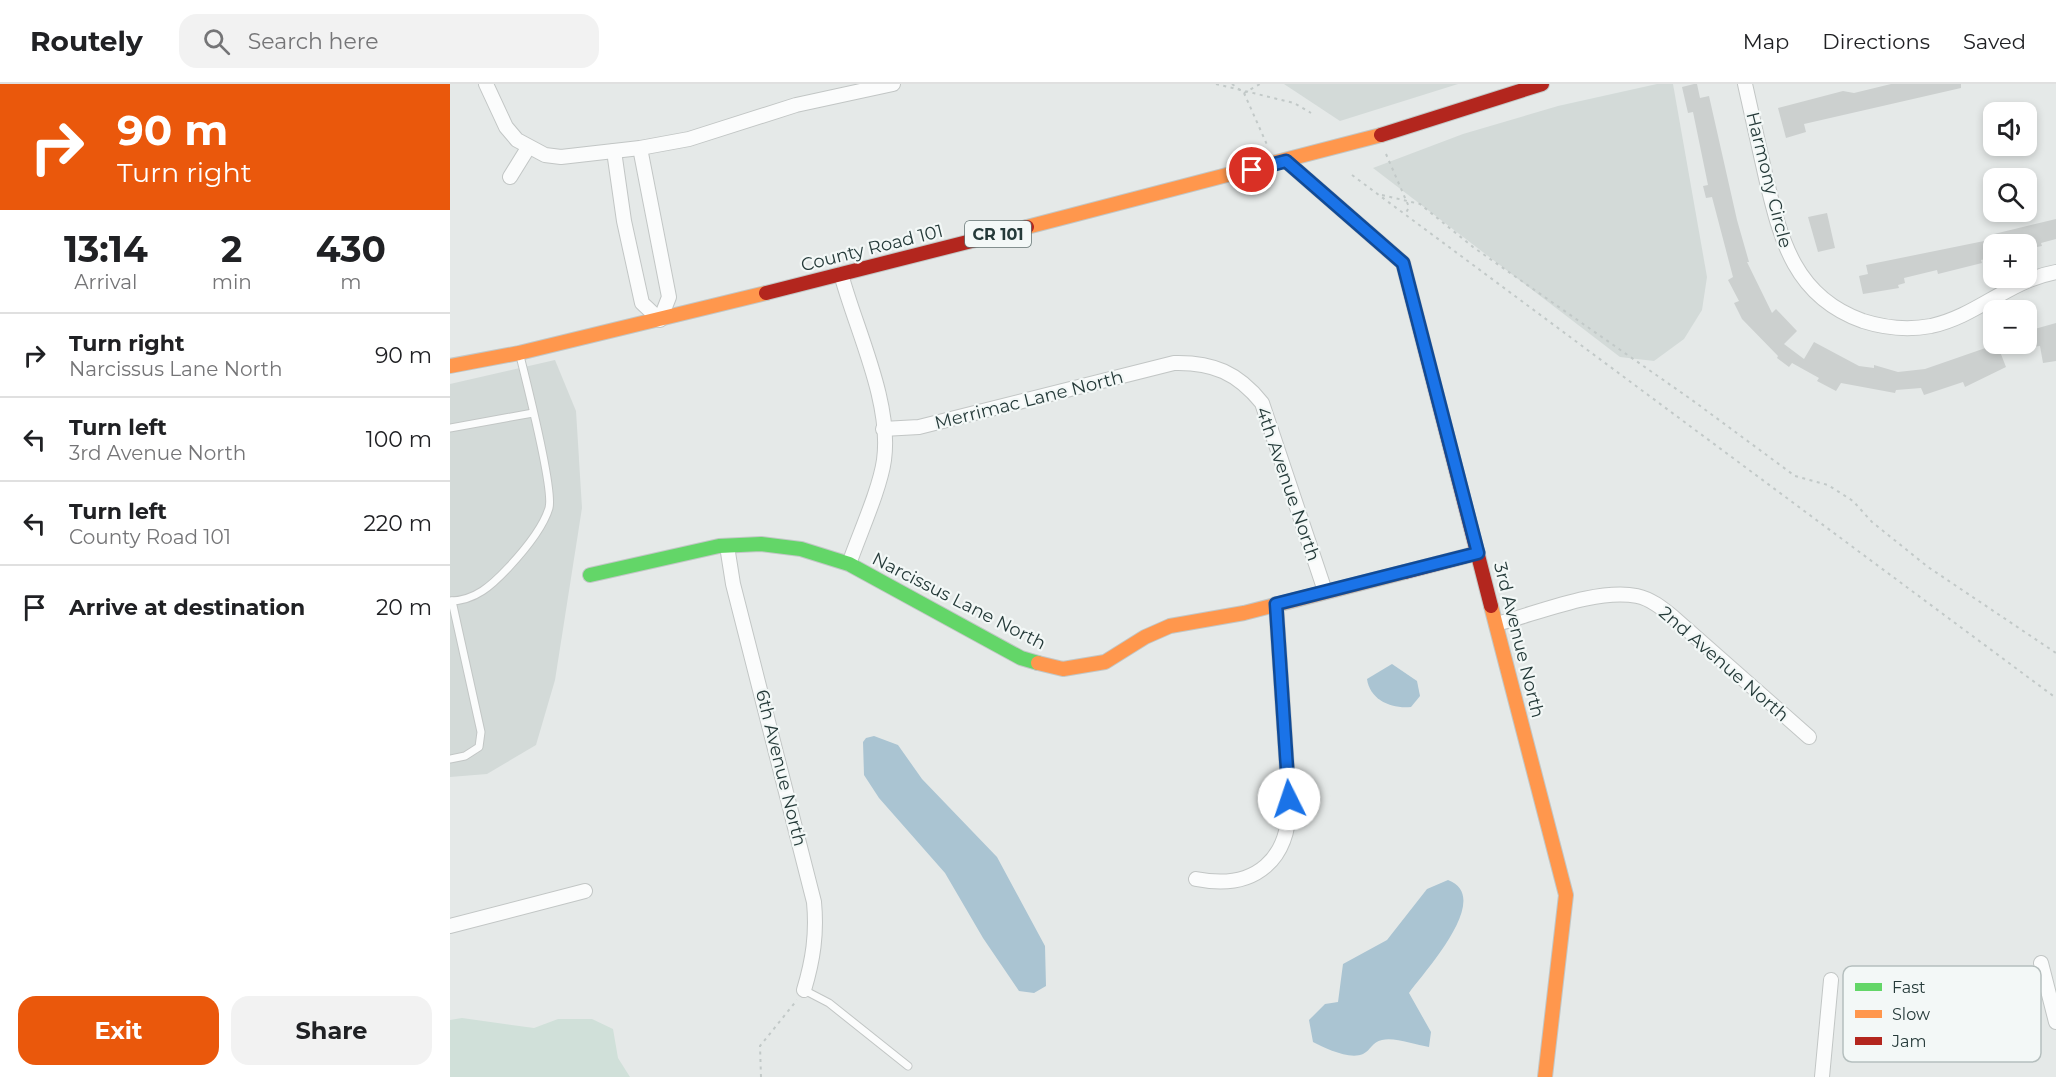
<!DOCTYPE html>
<meta charset="utf-8">
<style>
body{margin:0;font-family:Montserrat,sans-serif;background:#f2f2f2;color:#202124;height:100vh;display:flex;flex-direction:column;font-size:22px;white-space:nowrap}
*{box-sizing:border-box;margin:0}
p{font-size:20px;color:#757577}
.icon{flex:none;width:33px;height:33px;fill:none;stroke:currentColor;stroke-width:2;stroke-linecap:round;stroke-linejoin:round}
.map{position:relative;flex:1;overflow:hidden}
.sheet{display:flex;flex-direction:column;background:#fff;width:450px}
.sheet>*{flex:none}
.top-card{background:#ea580c;color:#fff;overflow:hidden}
.fabs{position:absolute;left:1533px;top:18px;display:grid;gap:12px}
.fabs a{display:grid;place-items:center;width:54px;height:54px;border-radius:12px;background:#fff;box-shadow:0 3px 9px #0003;font-size:30px}
.pin{position:absolute;display:grid;place-items:center;width:51px;height:51px;color:#fff;margin:-26px;border:3px solid #fff;border-radius:50%;box-shadow:0 2px 6px #0007}
.me{position:absolute;width:66px;margin:-33px;rotate:356deg;stroke-linejoin:round;filter:drop-shadow(0 0 4px #0008)}
.turn{display:flex;align-items:center;gap:21px;height:126px;padding:0 18px;font-size:27px}
.turn .icon{width:78px;height:78px;stroke-width:2.5}
.turn b{display:block;font-size:42px;line-height:51px}
.eta{display:flex;justify-content:space-evenly;align-items:center;height:102px;text-align:center}
.eta b{font-size:36px;font-weight:700;line-height:42px}
.cta{display:flex;gap:12px;margin-top:auto;padding:12px 18px}
.cta a{flex:1;height:69px;border-radius:18px;background:#ea580c;color:#fff;font-size:24px;font-weight:700;line-height:69px;text-align:center}
.cta a+a{background:#f2f2f2;color:#202124}
ul{padding:0;list-style:none}
li{display:flex;align-items:center;gap:18px;height:84px;padding:0 18px;border-top:2px solid #e0e0e0}
li div{flex:1}
li b{display:block;font-size:22px}
li em{font-style:normal}
header{display:flex;align-items:center;gap:36px;box-sizing:border-box;height:84px;padding:0 30px;background:#fff;border-bottom:2px solid #e0e0e0}
header strong{font-size:28px}
nav{display:flex;gap:33px;margin-inline-start:auto;font-size:21px}
.search{width:420px;height:54px;background:#f2f2f2;display:flex;align-items:center;gap:15px;box-sizing:border-box;padding:0 21px;border-radius:18px;color:#757577;font-size:22px}
main{display:flex;flex:1;min-height:0}
.map>svg:first-child{display:block}
</style>
<header>
<strong>Routely</strong>
<div class="search"><svg class="icon" aria-label="search" viewBox="0 0 24 24"><circle cx="10" cy="10" r="6"/><path d="M15 15l6 6"/></svg>Search here</div>
<nav><a>Map</a><a>Directions</a><a>Saved</a></nav>
</header>
<main>
<section class="sheet">
<div class="top-card">
<div class="turn"><svg class="icon" aria-label="right" viewBox="0 0 24 24"><path d="M7 20v-9h11M14 6l5 5-5 5"/></svg><div><b>90 m</b>Turn right</div></div>
</div>
<div class="eta">
<div><b>13:14</b><p>Arrival</p></div>
<div><b>2</b><p>min</p></div>
<div><b>430</b><p>m</p></div>
</div>
<ul>
<li><svg class="icon" aria-label="right" viewBox="0 0 24 24"><path d="M7 20v-9h11M14 6l5 5-5 5"/></svg><div><b>Turn right</b><p>Narcissus Lane North</p></div><em>90 m</em></li>
<li><svg class="icon" aria-label="left" viewBox="0 0 24 24"><path d="M17 20v-9H6M10 6l-5 5 5 5"/></svg><div><b>Turn left</b><p>3rd Avenue North</p></div><em>100 m</em></li>
<li><svg class="icon" aria-label="left" viewBox="0 0 24 24"><path d="M17 20v-9H6M10 6l-5 5 5 5"/></svg><div><b>Turn left</b><p>County Road 101</p></div><em>220 m</em></li>
<li><svg class="icon" aria-label="arrive" viewBox="0 0 24 24"><path d="M6 21V4h12l-3 4 3 4H6"/></svg><div><b>Arrive at destination</b></div><em>20 m</em></li>
</ul>
<div class="cta"><a>Exit</a><a>Share</a></div>
</section>
<div class="map">
<svg width="1606" height="993" viewBox="0 0 1606 993">
<rect width="100%" height="100%" fill="#e5e9e8"/>
<g fill="#d3dad8">
<polygon points="834,0 1008,0 890,37"/>
<polygon points="1207,0 1223,0 1257,193 1252,226 1234,255 1204,277 1170,273 923,84 1013,50 1108,22"/>
<polygon points="105,276 126,327 132,424 105,596 86,661 37,690 0,693 0,300"/>
</g>
<polygon fill="#d0e0d9" points="12,934 84,944 108,935 142,935 163,945 168,974 180,993 0,993 0,936"/>
<g fill="#aac4d2">
<path d="M 942,580 L 967,597 L 970,612 L 961,623 C 941,625 920,616 917,595 Z"/>
<polygon points="424,652 448,661 472,695 547,773 595,862 596,902 584,909 569,907 533,854 495,789 429,714 414,691 413,658 416,654"/>
<path d="M 998,796 C 1044,813 974,888 959,909 L 981,948 L 979,963 C 965,961 945,953 932,956 C 922,958 921,966 913,970 C 899,976 875,964 863,958 L 859,936 L 875,920 L 888,918 L 893,880 L 937,856 L 977,805 Z"/>
</g>
<g fill="#ccd0cf">
<polygon points="1244,0 1247,0 1250,14 1259,12 1287,136 1299,178 1297,178 1322,229 1326,225 1347,247 1334,260 1354,275 1364,258 1409,282 1424,284 1424,281 1448,288 1475,285 1547,260 1556,283 1515,303 1513,298 1474,311 1471,304 1446,306 1445,309 1391,299 1386,307 1367,297 1369,294 1342,279 1339,283 1327,274 1328,272 1292,235 1284,219 1289,217 1278,196 1283,193 1262,113 1256,114 1253,102 1258,101 1243,28 1238,29 1232,3"/>
<polygon points="1441,0 1511,0 1511,4 1354,40 1356,48 1336,54 1328,24 1393,7 1404,9"/>
<polygon points="1377,129 1385,164 1368,168 1358,133"/>
<polygon points="1606,135 1606,155 1591,159 1592,162 1576,165 1576,160 1547,160 1544,150"/>
<polygon points="1544,155 1544,173 1531,176 1532,179 1488,190 1487,186 1454,194 1455,199 1448,201 1449,204 1413,210 1409,192 1418,190 1416,181"/>
<polygon points="1606,239 1606,277 1593,279 1590,262 1581,263 1578,247"/>
</g>
<g fill="none" stroke-linecap="round" stroke-linejoin="round">
<defs>
<g id="lane">
<polyline points="0,344 83,329"/>
<path d="M 0,517 C 25,517 42,501 58,484 C 72,469 93,444 99,424 C 104,406 76,296 70,272"/>
<polyline points="0,675 15,672 29,663 31,648 2,517"/>
<polyline points="354,906 379,919 458,982"/>
</g>
<g id="street">
<polyline points="36,0 56,43 67,56 95,71 111,73 190,64 239,55 346,21 443,0"/>
<path d="M 1295,0 C 1302,31 1309,63 1316,94 C 1331,157 1345,213 1413,237 C 1435,244 1459,246 1481,242 C 1527,232 1558,197 1606,188"/>
<polyline points="164,67 174,137 192,219 210,236 219,213 190,64"/>
<polyline points="60,93 78,64"/>
<path d="M 391,190 C 406,246 442,318 434,376 C 430,405 409,451 399,480"/>
<path d="M 433,345 L 469,343 L 724,279 C 763,278 788,289 812,319 L 875,507"/>
<path d="M 277,462 L 283,500 L 364,818 C 367,850 363,876 354,906"/>
<path d="M 1046,540 C 1086,530 1146,504 1187,512 C 1201,515 1212,524 1223,533 L 1359,653"/>
<path d="M 746,795 C 806,807 841,775 839,715 L 826,520"/>
<polyline points="0,842 135,807"/>
<polyline points="1591,879 1606,938"/>
<polyline points="1372,993 1381,896"/>
</g>
<polyline id="fast" points="140,491 269,462 311,460 351,465 399,480 571,574 588,579"/>
<g id="slow">
<polyline points="577,143 931,51"/>
<polyline points="0,282 69,269 316,209"/>
<polyline points="1041,522 1116,811 1095,993"/>
<polyline points="588,579 613,585 655,578 695,553 720,542 794,529 955,488"/>
</g>
<g id="jam">
<polyline points="931,51 1092,0"/>
<polyline points="836,77 953,179 1041,522"/>
<polyline points="316,209 577,143"/>
<polyline points="955,488 1028,469"/>
</g>
</defs>
<use href="#lane" stroke="#c2c6c5" stroke-width="9"/>
<use href="#street" stroke="#c2c6c5" stroke-width="16"/>
<use href="#fast" stroke="#c2c7c6" stroke-width="16"/>
<use href="#slow" stroke="#c2c7c6" stroke-width="16"/>
<use href="#jam" stroke="#c2c7c6" stroke-width="16"/>
<g stroke="#c2c9c8" stroke-width="2" stroke-dasharray="3 4.5" stroke-linecap="butt">
<polyline points="766,0 844,19 861,29"/>
<polyline points="782,0 794,9 818,63"/>
<polyline points="794,9 810,0"/>
<polyline points="936,70 959,123 955,131"/>
<polyline points="902,91 1606,614"/>
<polyline points="932,111 970,120 1023,163 1242,316 1345,392 1378,401 1403,417 1422,438 1478,483 1606,569"/>
<polyline points="311,993 310,962 347,916"/>
</g>
<use href="#lane" stroke="#fbfcfc" stroke-width="7"/>
<use href="#street" stroke="#fbfcfc" stroke-width="14"/>
<use href="#fast" stroke="#63d668" stroke-width="14"/>
<use href="#slow" stroke="#ff974d" stroke-width="14"/>
<use href="#jam" stroke="#b3261e" stroke-width="14"/>
</g>
<g fill="none" stroke-linecap="round" stroke-linejoin="round">
<defs>
<polyline id="route" points="802,86 836,77 953,179 1028,469 826,520 839,715"/>
</defs>
<use href="#route" stroke="#114b97" stroke-width="15"/>
<use href="#route" stroke="#1a73e8" stroke-width="10"/>
</g>
<g text-anchor="middle" stroke-width="4.5" stroke-linejoin="round" paint-order="stroke">
<rect fill="#f3f8f7" stroke="#637372" stroke-width="1.5" x="515" y="137" width="66" height="26" rx="4.5"/>
<g font-size="16" font-weight="bold" fill="#253a39">
<text x="548" y="156">CR 101</text>
</g>
<g font-size="18" fill="#253a39" stroke="#f3f8f7">
<text transform="translate(1319 96) rotate(76)" y="6">Harmony Circle</text>
<text transform="translate(422 164) rotate(-14)" y="6">County Road 101</text>
<text transform="translate(579 316) rotate(-14)" y="6">Merrimac Lane North</text>
<text transform="translate(838 400) rotate(71)" y="6">4th Avenue North</text>
<text transform="translate(509 517) rotate(27)" y="6">Narcissus Lane North</text>
<text transform="translate(1069 556) rotate(76)" y="6">3rd Avenue North</text>
<text transform="translate(1274 580) rotate(41)" y="6">2nd Avenue North</text>
<text transform="translate(331 684) rotate(76)" y="6">6th Avenue North</text>
</g>
</g>
<rect x="1393" y="882" width="198" height="96" rx="9" fill="#f3f8f7" stroke="#b5bfbe" stroke-width="1.5"/>
<rect x="1405" y="899" width="27" height="8" fill="#63d668"/>
<rect x="1405" y="926" width="27" height="8" fill="#ff974d"/>
<rect x="1405" y="953" width="27" height="8" fill="#b3261e"/>
<g font-size="16" fill="#253a39">
<text x="1442" y="909">Fast</text>
<text x="1442" y="936">Slow</text>
<text x="1442" y="963">Jam</text>
</g>
</svg>
<div class="fabs">
<a><svg class="icon" aria-label="sound" viewBox="0 0 24 24"><path d="M4 9h4l5-4v14l-5-4H4zM17 9q2 3 0 6"/></svg></a>
<a><svg class="icon" aria-label="search" viewBox="0 0 24 24"><circle cx="10" cy="10" r="6"/><path d="M15 15l6 6"/></svg></a>
<a>+</a>
<a>−</a>
</div>
<div class="pin" style="left:802px;top:86px;background:#d93025"><svg class="icon" aria-label="arrive" viewBox="0 0 24 24"><path d="M6 21V4h12l-3 4 3 4H6"/></svg></div>
<svg class="me" style="left:839px;top:715px" viewBox="-20 -20 40 40"><circle r="19" fill="#fff"/><path d="M0-13L10 11 0 6-10 11z" fill="#1a73e8"/></svg>
</div>
</main>
